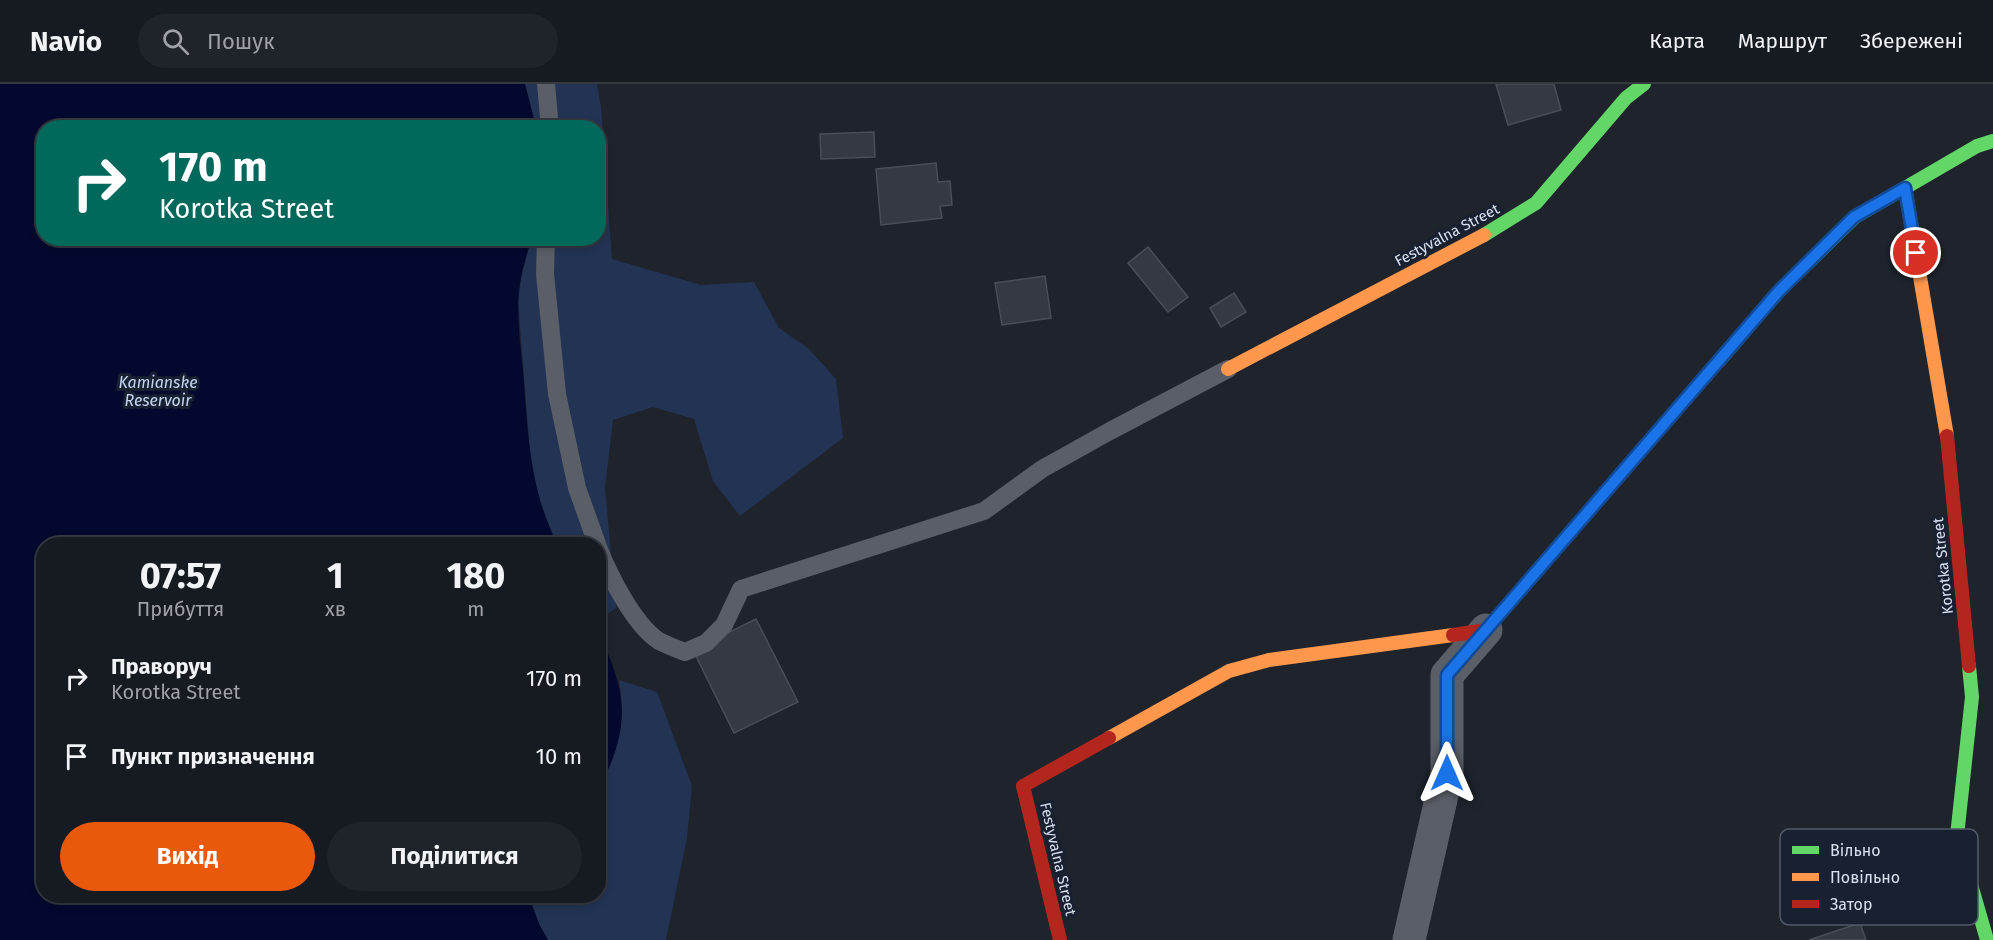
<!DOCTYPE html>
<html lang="uk">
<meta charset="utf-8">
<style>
body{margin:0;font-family:"Fira Sans",sans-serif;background:#1f232a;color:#f1f3f6;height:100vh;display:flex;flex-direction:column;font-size:22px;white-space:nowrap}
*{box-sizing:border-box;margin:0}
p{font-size:20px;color:#9ea1a5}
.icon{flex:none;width:33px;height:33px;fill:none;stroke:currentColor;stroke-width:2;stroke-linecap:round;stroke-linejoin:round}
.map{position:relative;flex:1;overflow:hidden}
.side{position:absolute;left:36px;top:453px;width:570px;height:366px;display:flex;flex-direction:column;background:#161a21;border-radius:24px;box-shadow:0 3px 9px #0003,0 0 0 2px #35383f}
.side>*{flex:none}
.guide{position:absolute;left:36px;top:36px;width:570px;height:126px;border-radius:24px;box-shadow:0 3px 9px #0003,0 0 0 2px #35383f;background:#00695c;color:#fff;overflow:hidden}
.pin{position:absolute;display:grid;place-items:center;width:51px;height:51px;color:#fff;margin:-26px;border:3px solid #fff;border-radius:50%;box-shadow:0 2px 6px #0007}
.me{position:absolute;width:66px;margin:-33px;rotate:0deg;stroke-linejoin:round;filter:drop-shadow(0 0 4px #0008)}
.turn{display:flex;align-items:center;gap:21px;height:126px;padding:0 24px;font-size:27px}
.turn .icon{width:78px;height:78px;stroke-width:2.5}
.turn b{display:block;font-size:42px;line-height:51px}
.eta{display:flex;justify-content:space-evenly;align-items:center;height:102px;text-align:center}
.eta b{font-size:36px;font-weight:700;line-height:42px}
.button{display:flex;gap:12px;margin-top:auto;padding:12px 24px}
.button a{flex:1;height:69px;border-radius:36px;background:#ea580c;color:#fff;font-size:24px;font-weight:700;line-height:69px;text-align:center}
.button a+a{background:#1f232a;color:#f1f3f6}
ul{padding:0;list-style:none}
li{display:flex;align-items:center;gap:18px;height:78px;padding:0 24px}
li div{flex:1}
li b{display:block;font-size:22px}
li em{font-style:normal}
header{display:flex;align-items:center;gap:36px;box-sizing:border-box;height:84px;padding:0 30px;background:#161a21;border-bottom:2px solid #35383f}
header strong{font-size:28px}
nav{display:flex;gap:33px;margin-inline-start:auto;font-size:21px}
.search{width:420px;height:54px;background:#1f232a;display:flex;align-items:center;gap:15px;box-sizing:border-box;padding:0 21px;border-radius:33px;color:#9ea1a5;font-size:22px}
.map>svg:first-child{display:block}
</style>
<header>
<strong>Navio</strong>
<div class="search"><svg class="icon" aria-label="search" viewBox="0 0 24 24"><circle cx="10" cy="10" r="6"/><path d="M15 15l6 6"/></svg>Пошук</div>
<nav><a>Карта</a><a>Маршрут</a><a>Збережені</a></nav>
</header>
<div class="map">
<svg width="1993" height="856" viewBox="0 0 1993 856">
<rect width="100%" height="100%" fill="#1e232c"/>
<g fill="#223353">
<polygon points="525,0 597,0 601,23 612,175 701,201 754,198 779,244 808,264 836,295 843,354 740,432 713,397 694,335 653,323 613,336 605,404 616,524 599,536 598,460 557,460 537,412 531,381 518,217 521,194 531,155 598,154 598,44 536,43"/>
<path d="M 619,596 L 657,608 L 692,702 L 687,754 L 666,856 L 548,856 L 539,840 L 529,812 L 598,812 L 599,698 C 605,691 608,683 611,674 C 622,645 624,626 619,596 Z"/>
</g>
<g fill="#03092e">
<path d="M 0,0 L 525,0 L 536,43 L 44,44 L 44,154 L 531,155 C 528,168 523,181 521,194 C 515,224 520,256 523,286 C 528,349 529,402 557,460 L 44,460 L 44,812 L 529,812 L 539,840 L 548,856 L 0,856 Z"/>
<path d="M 599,547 C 615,588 630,616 617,661 C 613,675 609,688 599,698 Z"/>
</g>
<g fill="#353941" stroke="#494e56" stroke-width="1.5">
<polygon points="1496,0 1554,0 1561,26 1508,41"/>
<polygon points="874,48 875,73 821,75 820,50"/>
<polygon points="936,79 938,98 950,97 952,121 940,122 942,134 881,141 876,85"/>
<polygon points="1148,163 1188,213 1168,228 1128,179"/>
<polygon points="1045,192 1051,234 1002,241 995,199"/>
<polygon points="1234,209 1246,228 1221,243 1210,224"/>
<polygon points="756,535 798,618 734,649 693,566"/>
<polygon points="1860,839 1866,856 1809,856"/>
</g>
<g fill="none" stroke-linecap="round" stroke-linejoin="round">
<g stroke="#5a5e66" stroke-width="18">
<polyline points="546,0 550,44"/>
<polyline points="546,154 545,190 557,310 577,404 597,460"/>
<path d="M 598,463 C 609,491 634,541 659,557 C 667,561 677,565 685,568 L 706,559 L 724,541 L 741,505 L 984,427 L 1042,385 L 1110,347 L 1228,285"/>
</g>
<polyline stroke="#5a5e66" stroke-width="33" points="1409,856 1447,689 1447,591 1486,546"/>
<g stroke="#63d668" stroke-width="14">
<polyline points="1484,151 1536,119 1626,14 1644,0"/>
<polyline points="1719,277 1779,207 1855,133 1977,62 1993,57"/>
<polyline points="1969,582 1972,613 1957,752 1987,856"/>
</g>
<g stroke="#ff974d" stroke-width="14">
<polyline points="1905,104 1947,352"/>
<polyline points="1228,285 1484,151"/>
<polyline points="1109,654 1229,587 1269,576 1453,551"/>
</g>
<g stroke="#b3261e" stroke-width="14">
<polyline points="1947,352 1969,582"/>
<polyline points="1453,551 1486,546 1719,277"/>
<polyline points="1060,856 1023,702 1109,654"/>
</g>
</g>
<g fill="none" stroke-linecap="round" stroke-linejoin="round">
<defs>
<polyline id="route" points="1447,689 1447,591 1779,207 1854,133 1905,104 1916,169"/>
</defs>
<use href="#route" stroke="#114b97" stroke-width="15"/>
<use href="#route" stroke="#1a73e8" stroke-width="10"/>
</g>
<g text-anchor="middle" stroke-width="6" stroke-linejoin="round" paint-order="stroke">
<g font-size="15" fill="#d9e0ec" stroke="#182132">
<text transform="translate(1447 151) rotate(-28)" y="5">Festyvalna Street</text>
<text transform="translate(1943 482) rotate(-96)" y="5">Korotka Street</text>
<text transform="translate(1058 775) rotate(77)" y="5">Festyvalna Street</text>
</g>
<g font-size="16" font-style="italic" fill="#c4d5f2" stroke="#182132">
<text x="158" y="304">Kamianske<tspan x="158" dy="18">Reservoir</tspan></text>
</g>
</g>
<rect x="1780" y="745" width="198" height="96" rx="9" fill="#182132" stroke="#525a6a" stroke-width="1.5"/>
<rect x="1792" y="762" width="27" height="8" fill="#63d668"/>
<rect x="1792" y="789" width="27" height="8" fill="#ff974d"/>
<rect x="1792" y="816" width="27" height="8" fill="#b3261e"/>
<g font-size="16" fill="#d9e0ec">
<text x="1830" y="772">Вільно</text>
<text x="1830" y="799">Повільно</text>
<text x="1830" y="826">Затор</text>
</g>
</svg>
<div class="pin" style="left:1916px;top:169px;background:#d93025"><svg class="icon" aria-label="arrive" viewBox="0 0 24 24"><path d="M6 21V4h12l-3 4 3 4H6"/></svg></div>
<svg class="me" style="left:1447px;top:689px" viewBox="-20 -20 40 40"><path d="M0-17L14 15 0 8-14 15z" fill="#1a73e8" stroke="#fff" stroke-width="4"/></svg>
<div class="guide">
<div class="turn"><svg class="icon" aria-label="right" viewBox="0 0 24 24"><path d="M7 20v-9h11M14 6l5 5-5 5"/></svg><div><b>170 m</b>Korotka Street</div></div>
</div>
<section class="side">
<div class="eta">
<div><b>07:57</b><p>Прибуття</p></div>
<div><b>1</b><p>хв</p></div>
<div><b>180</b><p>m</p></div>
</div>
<ul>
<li><svg class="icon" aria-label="right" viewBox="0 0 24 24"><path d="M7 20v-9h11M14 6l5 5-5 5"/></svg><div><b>Праворуч</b><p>Korotka Street</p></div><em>170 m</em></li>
<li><svg class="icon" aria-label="arrive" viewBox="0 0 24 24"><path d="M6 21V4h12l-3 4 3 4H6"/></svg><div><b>Пункт призначення</b></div><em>10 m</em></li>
</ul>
<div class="button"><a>Вихід</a><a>Поділитися</a></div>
</section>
</div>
